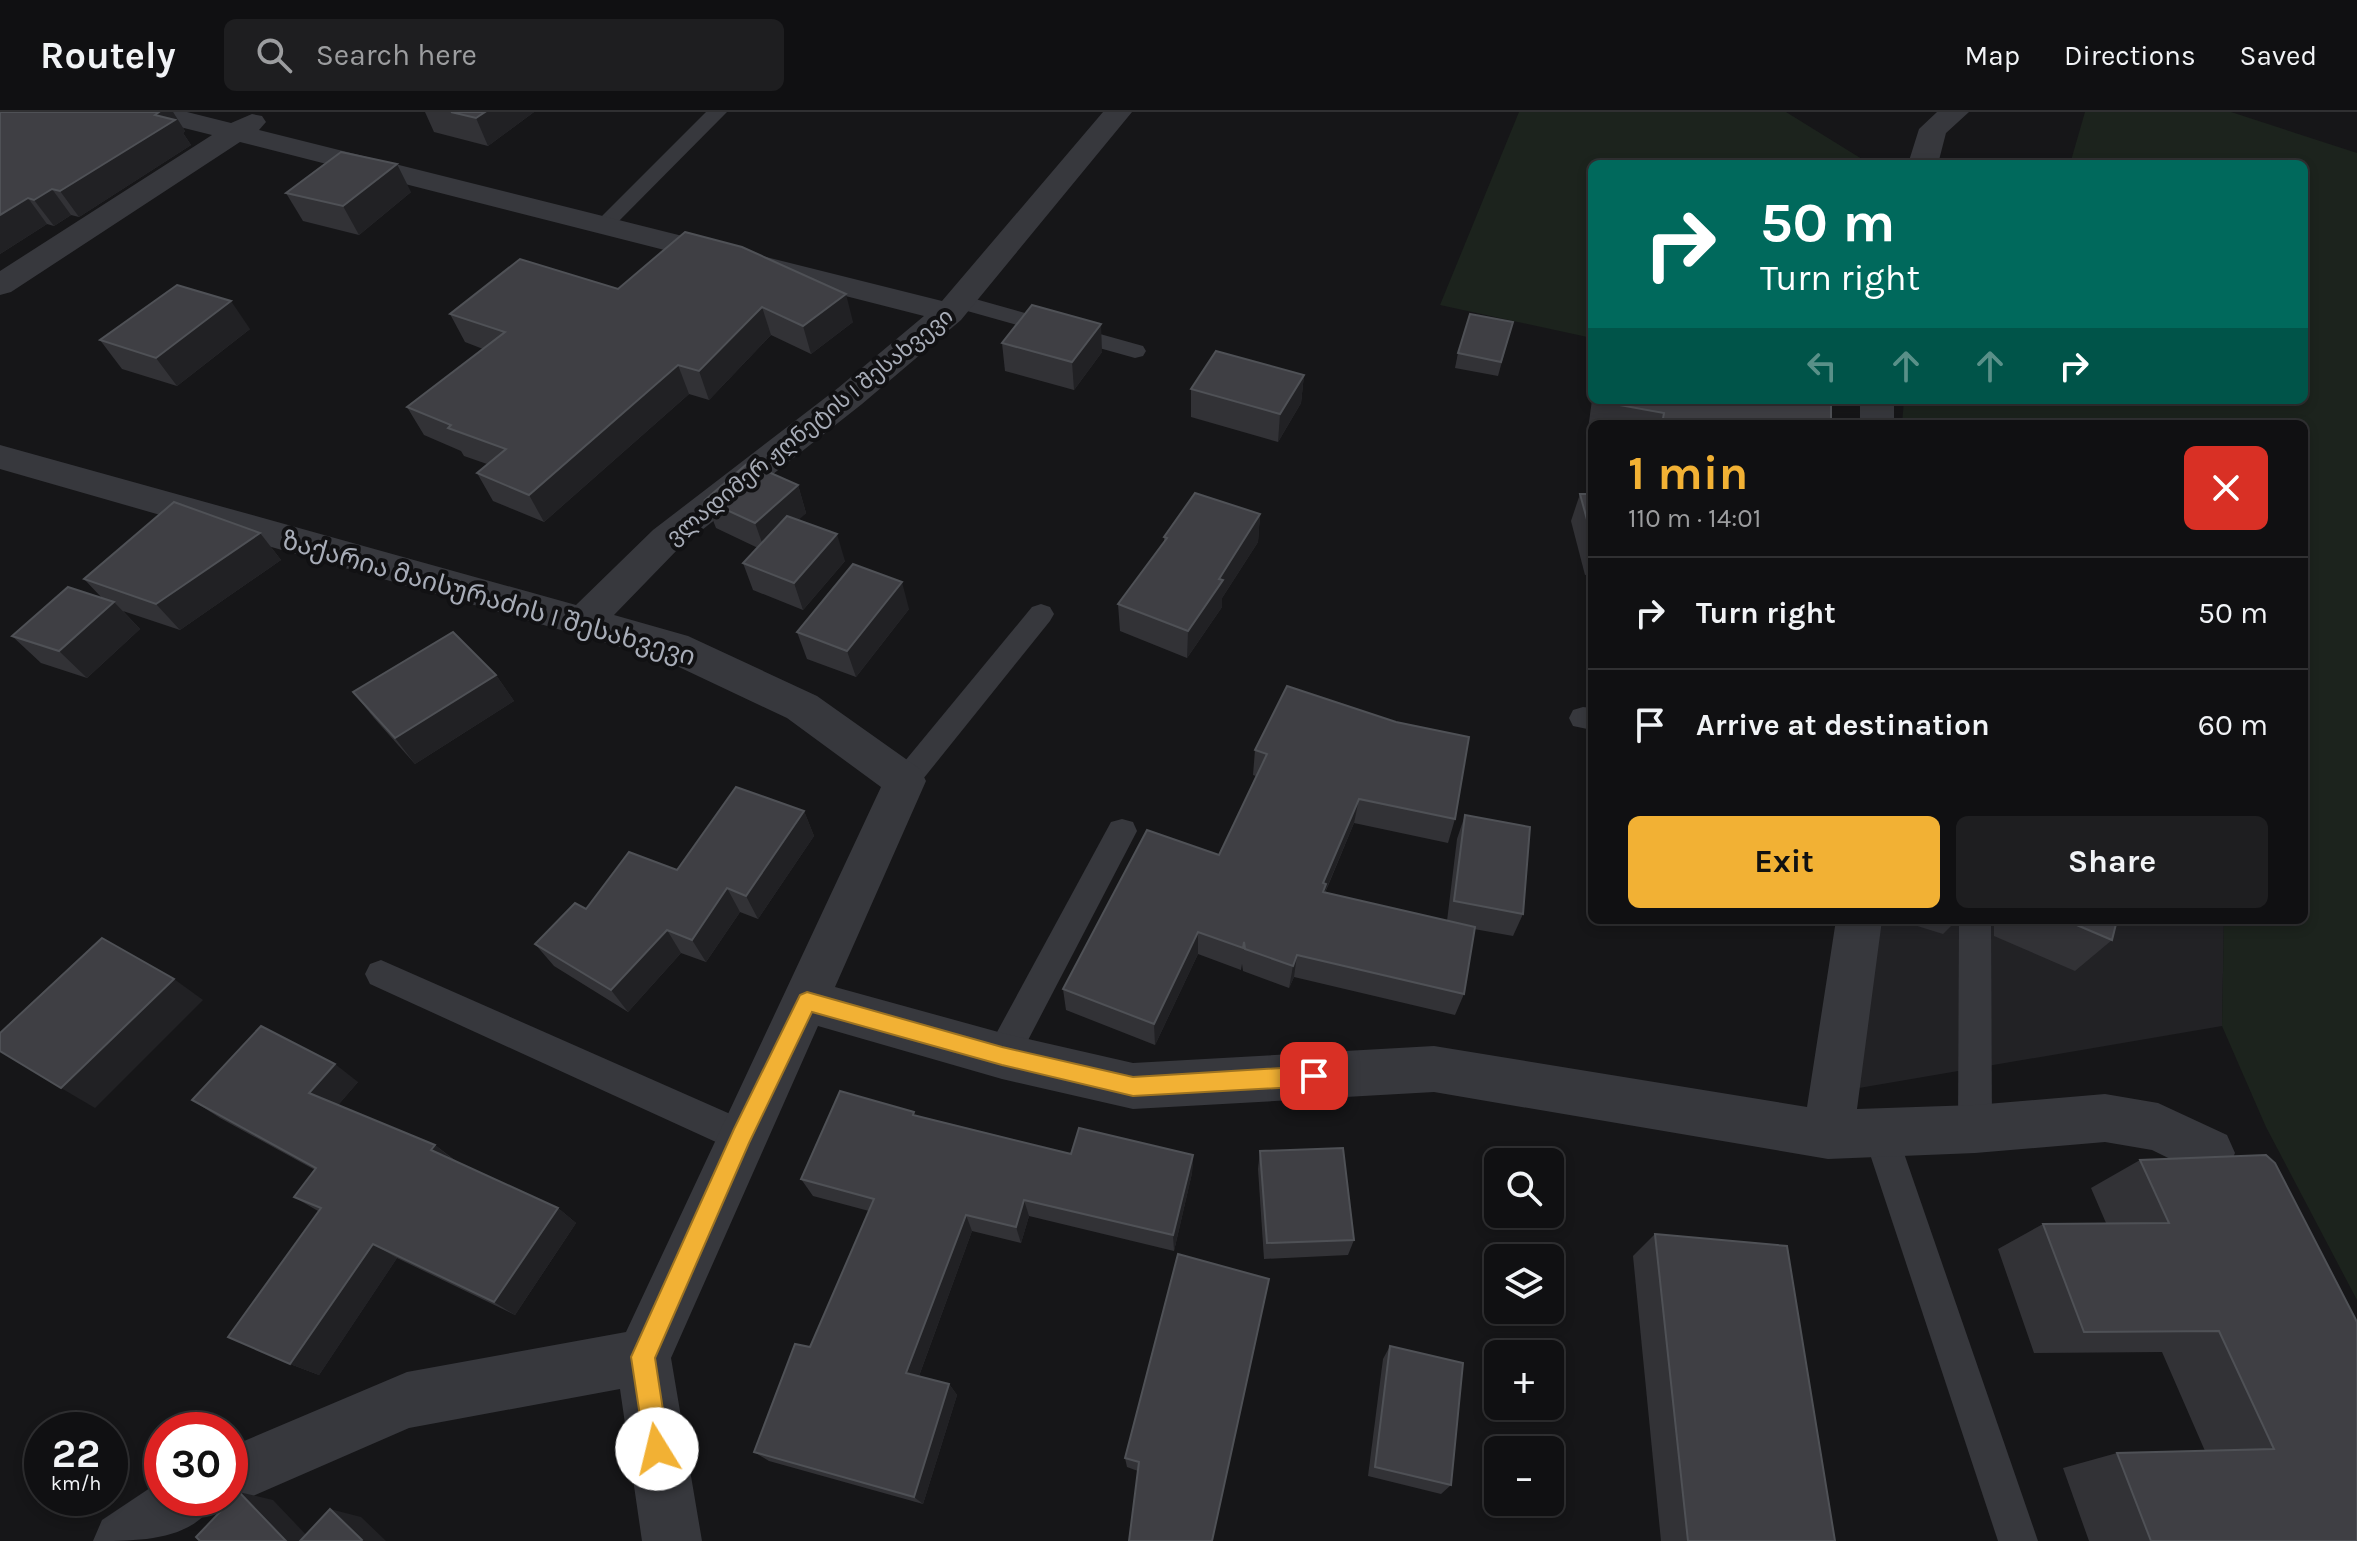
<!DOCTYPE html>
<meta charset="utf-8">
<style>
body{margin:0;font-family:Karla,"Noto Sans Georgian",sans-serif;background:#1e1e20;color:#f1f3f6;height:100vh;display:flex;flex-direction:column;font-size:30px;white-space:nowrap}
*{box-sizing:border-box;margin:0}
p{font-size:26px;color:#9c9d9f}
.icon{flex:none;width:44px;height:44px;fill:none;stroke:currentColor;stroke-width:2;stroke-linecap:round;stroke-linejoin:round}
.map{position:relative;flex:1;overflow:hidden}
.panel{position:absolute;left:1588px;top:308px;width:720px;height:504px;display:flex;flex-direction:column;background:#101012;border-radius:12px;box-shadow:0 4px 12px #0003,0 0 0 2px #303032}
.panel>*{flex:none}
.hud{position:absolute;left:1588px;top:48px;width:720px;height:244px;border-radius:12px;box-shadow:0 4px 12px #0003,0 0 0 2px #303032;background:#00695c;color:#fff;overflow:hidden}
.controls{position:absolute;left:1484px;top:1036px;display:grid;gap:16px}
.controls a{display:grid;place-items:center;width:80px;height:80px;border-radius:12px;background:#101012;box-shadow:0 4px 12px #0003,0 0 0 2px #303032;font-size:40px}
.speed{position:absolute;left:24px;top:1300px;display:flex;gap:16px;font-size:40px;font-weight:700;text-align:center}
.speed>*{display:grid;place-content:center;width:104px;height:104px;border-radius:50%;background:#101012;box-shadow:0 4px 12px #0003,0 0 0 2px #303032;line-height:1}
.speed small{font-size:20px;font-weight:400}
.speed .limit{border:12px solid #d22;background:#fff;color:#111}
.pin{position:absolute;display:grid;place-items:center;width:68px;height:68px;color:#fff;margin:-34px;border-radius:16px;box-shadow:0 4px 12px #0006}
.me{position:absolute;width:88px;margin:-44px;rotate:351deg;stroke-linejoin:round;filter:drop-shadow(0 0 6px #0008)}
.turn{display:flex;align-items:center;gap:28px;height:168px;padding:0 40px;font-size:36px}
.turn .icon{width:104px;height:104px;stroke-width:2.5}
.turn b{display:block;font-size:56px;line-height:68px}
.lanes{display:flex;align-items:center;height:76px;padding:0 40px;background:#0003;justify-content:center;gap:40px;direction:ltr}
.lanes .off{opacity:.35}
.round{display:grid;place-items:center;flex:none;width:84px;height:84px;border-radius:12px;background:#1e1e20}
.headline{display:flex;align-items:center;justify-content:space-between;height:136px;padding:0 40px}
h1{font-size:48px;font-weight:700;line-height:60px;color:#f2b134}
.primary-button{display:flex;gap:16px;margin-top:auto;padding:16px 40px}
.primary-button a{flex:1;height:92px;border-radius:12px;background:#f2b134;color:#111;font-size:32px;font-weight:700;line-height:92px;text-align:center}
.primary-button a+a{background:#1e1e20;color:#f1f3f6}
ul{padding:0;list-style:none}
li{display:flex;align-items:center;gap:24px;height:112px;padding:0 40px;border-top:2px solid #303032}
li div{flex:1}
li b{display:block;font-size:30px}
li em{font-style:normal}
header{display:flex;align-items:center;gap:48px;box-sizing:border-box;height:112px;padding:0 40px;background:#101012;border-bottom:2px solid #303032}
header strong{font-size:38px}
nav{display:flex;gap:44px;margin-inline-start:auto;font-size:28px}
.search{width:560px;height:72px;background:#1e1e20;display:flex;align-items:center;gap:20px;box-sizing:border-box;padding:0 28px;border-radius:12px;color:#9c9d9f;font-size:30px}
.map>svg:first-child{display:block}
</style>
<header>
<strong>Routely</strong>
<div class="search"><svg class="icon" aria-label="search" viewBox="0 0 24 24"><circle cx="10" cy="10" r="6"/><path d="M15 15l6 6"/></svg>Search here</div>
<nav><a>Map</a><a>Directions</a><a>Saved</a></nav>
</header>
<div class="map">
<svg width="2357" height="1429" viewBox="0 0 2357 1429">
<rect width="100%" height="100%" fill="#161618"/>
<polygon fill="#222225" points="1879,808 2224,808 2222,914 1859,976"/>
<g fill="#1c231d">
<polygon points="1519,0 1786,0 1870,52 1592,52 1592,226 1440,193"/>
<polygon points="2085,0 2231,0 2357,41 2357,1188 2266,1015 2222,914 2224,808 2304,808 2304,312 1902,312 1904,288 2304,288 2304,52 2070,52"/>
</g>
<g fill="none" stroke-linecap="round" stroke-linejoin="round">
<g fill="#37383d" fill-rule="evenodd">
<polygon points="706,0 727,0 611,117 597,117 594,113 597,109"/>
<polygon points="961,183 1143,234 1146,239 1143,244 1135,246 953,195 950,190 953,185"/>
<polygon points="1041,492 1050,495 1054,502 1050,509 915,677 905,681 895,677 890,669 895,661 1032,495"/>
<polygon points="1583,595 1592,596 1592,618 1573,614 1569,606 1573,598"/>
<polygon points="1122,707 1133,710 1137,719 1014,955 1002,960 990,955 985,944 990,933 1111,710"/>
<polygon points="1959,808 1991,808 1992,1017 1987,1029 1975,1034 1963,1029 1958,1017"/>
<polygon points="381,848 753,1012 758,1024 753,1036 741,1041 729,1036 370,872 365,862 370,852"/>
<polygon points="1880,1004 1892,1009 1897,1021 2038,1429 1998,1429 1863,1021 1868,1009"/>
</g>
<g fill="#37383d" fill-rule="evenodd">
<path d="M 140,0 L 187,0 L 231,11 L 252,2 L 262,4 L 266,10 L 259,18 L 942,189 L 1103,0 L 1132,0 L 961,208 L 862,292 L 679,436 L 614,503 L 688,524 L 817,584 L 920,657 L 926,669 L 835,875 L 1002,921 L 1133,951 L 1434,934 L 1807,995 L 1836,808 L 1882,808 L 1857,997 L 1975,993 L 2105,982 L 2158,991 L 2227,1023 L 2235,1041 L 2227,1059 L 2209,1066 L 2152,1038 L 2105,1030 L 1975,1041 L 1828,1047 L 1434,980 L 1133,997 L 1002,967 L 818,914 L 671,1246 L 702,1429 L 642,1429 L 620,1277 L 409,1316 L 230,1394 L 216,1388 C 193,1429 141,1429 93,1429 L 102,1408 L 162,1368 L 162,1386 L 230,1386 L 230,1335 L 407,1260 L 626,1220 L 881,675 L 787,606 L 662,547 L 0,357 L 0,333 L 576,493 L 653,418 L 838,276 L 924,204 L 240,30 L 11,180 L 0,183 L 0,159 L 212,23 L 144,6 Z"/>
<polygon points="1937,0 1969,0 1946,21 1938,52 1908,52 1919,17"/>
<rect x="1860" y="288" width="34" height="24"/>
</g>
</g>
<g fill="#323236">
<polygon points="0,0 173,0 185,19 183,21 191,33 79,105 71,103 54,114 47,112 0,142"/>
<polygon points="425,0 534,0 488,34 434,20"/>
<polygon points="411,80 359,123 303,109 286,81"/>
<polygon points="685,120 853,210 811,242 771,223 709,288 689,282 544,410 493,389 477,361 487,352 464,344 461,339 424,323 407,295 483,237 465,230 450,202 618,177"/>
<polygon points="250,217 177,274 122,257 100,228"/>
<polygon points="1509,224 1498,264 1455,256 1458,241"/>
<polygon points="1002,231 1102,240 1074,278 1005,259"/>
<polygon points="1304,263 1301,291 1278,330 1191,305 1191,277"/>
<polygon points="1592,288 1831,288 1831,312 1592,312 1592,318 1588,317"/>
<polygon points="798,373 806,401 798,408 845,449 803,498 753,478 743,451 758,436 716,416 705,388"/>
<polygon points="1580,382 1592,382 1592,462 1585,463 1571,409"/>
<polygon points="1260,402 1258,430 1222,486 1222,495 1187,546 1120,519 1118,492 1164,430 1164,425"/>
<polygon points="260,421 281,448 180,518 123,499 140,517 87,566 41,551 12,524 102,486 84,467"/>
<polygon points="909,497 856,565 807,547 797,520"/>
<polygon points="496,563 514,589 415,652 374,606 353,580"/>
<polygon points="1255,638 1455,707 1448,731 1354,711 1325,781 1447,809 1457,727 1465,703 1523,802 1513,824 1474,817 1464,882 1455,903 1294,865 1289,876 1243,859 1242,852 1241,858 1198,842 1155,933 1066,898 1063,877 1219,743 1256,664 1253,663"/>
<polygon points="804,699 814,724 758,807 740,800 706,850 681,841 628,900 554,854 535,832 586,797 677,758"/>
<polygon points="1898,808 1957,808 1943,822"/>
<polygon points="1994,808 2117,808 2112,828 2075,859 1994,824"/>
<polygon points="358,970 338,993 435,1033 456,1049 558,1096 576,1111 515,1203 397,1146 319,1263 290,1252 318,1099 294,1085 315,1058 220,1006 192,988"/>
<polygon points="915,1003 1071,1042 1193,1043 1192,1061 1174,1139 1029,1104 1021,1131 972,1119 919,1264 949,1272 957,1283 923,1392 769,1349 754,1340 810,1235 869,1099 813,1084 801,1067"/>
<polygon points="1260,1039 1354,1128 1348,1143 1264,1147 1258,1057"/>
<polygon points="2140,1048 2357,1429 2089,1429 2063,1356 2117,1341 2205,1339 2162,1240 2034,1241 1998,1137 2043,1112 2106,1111 2091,1076"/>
<polygon points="1655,1122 1835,1429 1661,1429 1633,1144"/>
<polygon points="1178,1142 1138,1359 1127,1355 1125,1346"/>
<polygon points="1390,1234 1451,1373 1441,1382 1368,1364 1383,1247"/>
</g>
<g fill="#212124">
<polygon points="159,0 173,0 185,19 183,21 191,33 79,105 60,79"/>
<polygon points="485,0 534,0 488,34 476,6"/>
<polygon points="397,52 411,80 359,123 343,94"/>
<polygon points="52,77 71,103 54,114 34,88"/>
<polygon points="28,86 47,112 0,142 0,103"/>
<polygon points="846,182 853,210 811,242 803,214"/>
<polygon points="231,189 250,217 177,274 156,246"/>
<polygon points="762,195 771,223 709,288 699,259"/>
<polygon points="1101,212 1102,240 1074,278 1072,250"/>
<polygon points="678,253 689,282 544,410 529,383"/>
<polygon points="1304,263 1301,291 1278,330 1280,302"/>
<polygon points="798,373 806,401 765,439 755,411"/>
<polygon points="1260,402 1258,430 1222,486 1222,495 1187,546 1188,519 1219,467"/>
<polygon points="260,421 281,448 180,518 156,492"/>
<polygon points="837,422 845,449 803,498 794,471"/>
<polygon points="902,470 909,497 856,565 847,539"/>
<polygon points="114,490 140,517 87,566 59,539"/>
<polygon points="496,563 514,589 415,652 395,626"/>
<polygon points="1359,687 1354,711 1325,780 1322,795 1323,771"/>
<polygon points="804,699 814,724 758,807 746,784"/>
<polygon points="727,776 740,800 706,850 692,828"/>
<polygon points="667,818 681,841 628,900 611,878"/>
<polygon points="1198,820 1198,842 1155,933 1154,912"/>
<polygon points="1297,843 1294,865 1289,876 1293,854"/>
<polygon points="174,867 203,888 95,996 61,976"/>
<polygon points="335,952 358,970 333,999 309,981"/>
<polygon points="435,1033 456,1050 431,1038"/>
<polygon points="1193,1043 1192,1061 1174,1139 1173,1123"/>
<polygon points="1024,1088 1029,1104 1021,1131 1016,1115"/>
<polygon points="558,1096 576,1111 515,1203 494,1190"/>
<polygon points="966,1103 972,1119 916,1272 906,1261"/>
<polygon points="373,1132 397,1146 319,1263 290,1252"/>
<polygon points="949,1272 957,1283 923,1392 914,1385"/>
<polygon points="239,1380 273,1388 312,1429 286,1429"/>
<polygon points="330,1397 361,1405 386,1429 361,1429"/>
</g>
<g fill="#3f3f44" stroke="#4f5156" stroke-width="2">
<polygon points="0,0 159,0 155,3 175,8 60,79 52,77 34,88 28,86 0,103"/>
<polygon points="451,0 485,0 476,6"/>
<polygon points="341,40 397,52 343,94 286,81"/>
<polygon points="685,120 742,135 846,182 803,214 762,195 699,259 678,253 529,383 477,361 506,337 448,316 451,313 407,295 505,220 450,202 520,147 618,177"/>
<polygon points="177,173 231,189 156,246 100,228"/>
<polygon points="1032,193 1101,212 1072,250 1002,231"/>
<polygon points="1470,202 1513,210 1501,250 1458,241"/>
<polygon points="1216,239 1304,263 1280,302 1191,277"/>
<polygon points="1597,288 1831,288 1831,312 1662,312 1664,301 1597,289"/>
<polygon points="748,351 798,373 755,411 705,388"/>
<polygon points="1195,381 1260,402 1219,467 1223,468 1188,519 1118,492 1167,426 1164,425"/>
<polygon points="1580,382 1592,382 1592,426"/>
<polygon points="174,390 260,421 156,492 84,467"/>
<polygon points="787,404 837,422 794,471 743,451"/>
<polygon points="853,452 902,470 847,539 797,520"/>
<polygon points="68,475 114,490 59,539 12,524"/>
<polygon points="453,520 496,563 395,626 353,580"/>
<polygon points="1287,574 1396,610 1469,625 1455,707 1359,687 1323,771 1326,772 1323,780 1475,815 1464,882 1297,843 1293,854 1245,837 1244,830 1243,836 1198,820 1154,912 1063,877 1147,718 1219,743 1267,642 1255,638"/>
<polygon points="736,675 804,699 746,784 727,776 692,828 667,818 611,878 535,832 575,791 586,797 629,740 677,758"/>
<polygon points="1465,703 1530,715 1523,802 1454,789"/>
<polygon points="2065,808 2117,808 2112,828"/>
<polygon points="102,826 174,867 61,976 0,939 0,921"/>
<polygon points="261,914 335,952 309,981 435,1033 431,1038 558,1096 494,1190 373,1132 290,1252 228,1225 321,1096 294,1085 316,1056 192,988"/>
<polygon points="840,979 914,1000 913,1003 1071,1042 1079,1016 1193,1043 1173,1123 1024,1088 1016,1115 966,1103 906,1261 949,1272 914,1385 754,1340 795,1232 810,1235 874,1087 801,1067"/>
<polygon points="1343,1036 1354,1128 1267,1131 1260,1039"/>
<polygon points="2266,1043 2275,1051 2357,1210 2357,1429 2151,1429 2117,1341 2274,1337 2219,1219 2084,1220 2043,1112 2169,1111 2140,1048"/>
<polygon points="1655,1122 1787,1134 1835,1429 1688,1429"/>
<polygon points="1178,1142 1269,1167 1212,1429 1129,1429 1139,1350 1125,1346"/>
<polygon points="1390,1234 1463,1251 1451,1373 1375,1355"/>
<polygon points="239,1380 286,1429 200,1429 196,1425"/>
<polygon points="330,1397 362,1428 361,1429 300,1429"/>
</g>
<polygon fill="#f2b134" stroke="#9d7322" stroke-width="2" points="807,880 1002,935 1133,965 1314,954 1321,957 1324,964 1321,971 1314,974 1133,984 1002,953 812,900 749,1031 655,1246 669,1337 666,1346 657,1349 649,1346 645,1337 631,1245 734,1017 800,883"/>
<g text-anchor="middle" stroke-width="8" stroke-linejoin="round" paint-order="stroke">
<g font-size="22" fill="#a8adb8" stroke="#111113">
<text transform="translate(809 314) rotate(-39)" y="8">ვლადიმერ ჟღნეტის I შესახვევი</text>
</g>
<g font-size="26" fill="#a8adb8" stroke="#111113">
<text transform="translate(489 486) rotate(16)" y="9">ზაქარია მაისურაძის I შესახვევი</text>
</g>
</g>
</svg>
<div class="controls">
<a><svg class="icon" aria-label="search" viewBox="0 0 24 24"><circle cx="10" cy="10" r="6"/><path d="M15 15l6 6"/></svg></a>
<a><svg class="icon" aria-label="layers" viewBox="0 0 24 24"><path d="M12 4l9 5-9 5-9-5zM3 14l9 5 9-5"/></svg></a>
<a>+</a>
<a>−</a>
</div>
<div class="speed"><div>22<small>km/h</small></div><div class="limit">30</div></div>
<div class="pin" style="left:1314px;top:964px;background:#d93025"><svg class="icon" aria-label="arrive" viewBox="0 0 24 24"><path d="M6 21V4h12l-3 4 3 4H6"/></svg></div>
<svg class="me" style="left:657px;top:1337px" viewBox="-20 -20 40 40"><circle r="19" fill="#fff"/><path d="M0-13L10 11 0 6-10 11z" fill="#f2b134"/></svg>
<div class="hud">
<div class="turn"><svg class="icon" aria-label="right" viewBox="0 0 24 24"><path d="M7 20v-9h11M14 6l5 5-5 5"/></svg><div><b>50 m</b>Turn right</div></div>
<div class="lanes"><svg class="icon off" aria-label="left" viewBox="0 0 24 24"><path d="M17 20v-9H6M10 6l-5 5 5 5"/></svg><svg class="icon off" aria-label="ahead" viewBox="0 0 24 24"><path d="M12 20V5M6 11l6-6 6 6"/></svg><svg class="icon off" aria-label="ahead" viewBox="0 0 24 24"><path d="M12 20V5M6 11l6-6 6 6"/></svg><svg class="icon" aria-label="right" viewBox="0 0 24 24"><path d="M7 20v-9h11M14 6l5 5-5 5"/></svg></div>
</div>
<section class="panel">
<div class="headline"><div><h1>1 min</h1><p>110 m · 14:01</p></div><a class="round" style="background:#d93025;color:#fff"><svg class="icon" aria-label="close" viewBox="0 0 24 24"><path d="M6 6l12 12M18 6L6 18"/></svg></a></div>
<ul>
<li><svg class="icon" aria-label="right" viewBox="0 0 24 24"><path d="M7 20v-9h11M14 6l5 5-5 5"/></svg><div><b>Turn right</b></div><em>50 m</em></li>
<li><svg class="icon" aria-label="arrive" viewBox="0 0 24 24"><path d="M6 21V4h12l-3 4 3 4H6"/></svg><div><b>Arrive at destination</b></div><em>60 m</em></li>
</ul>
<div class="primary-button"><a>Exit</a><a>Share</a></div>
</section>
</div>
